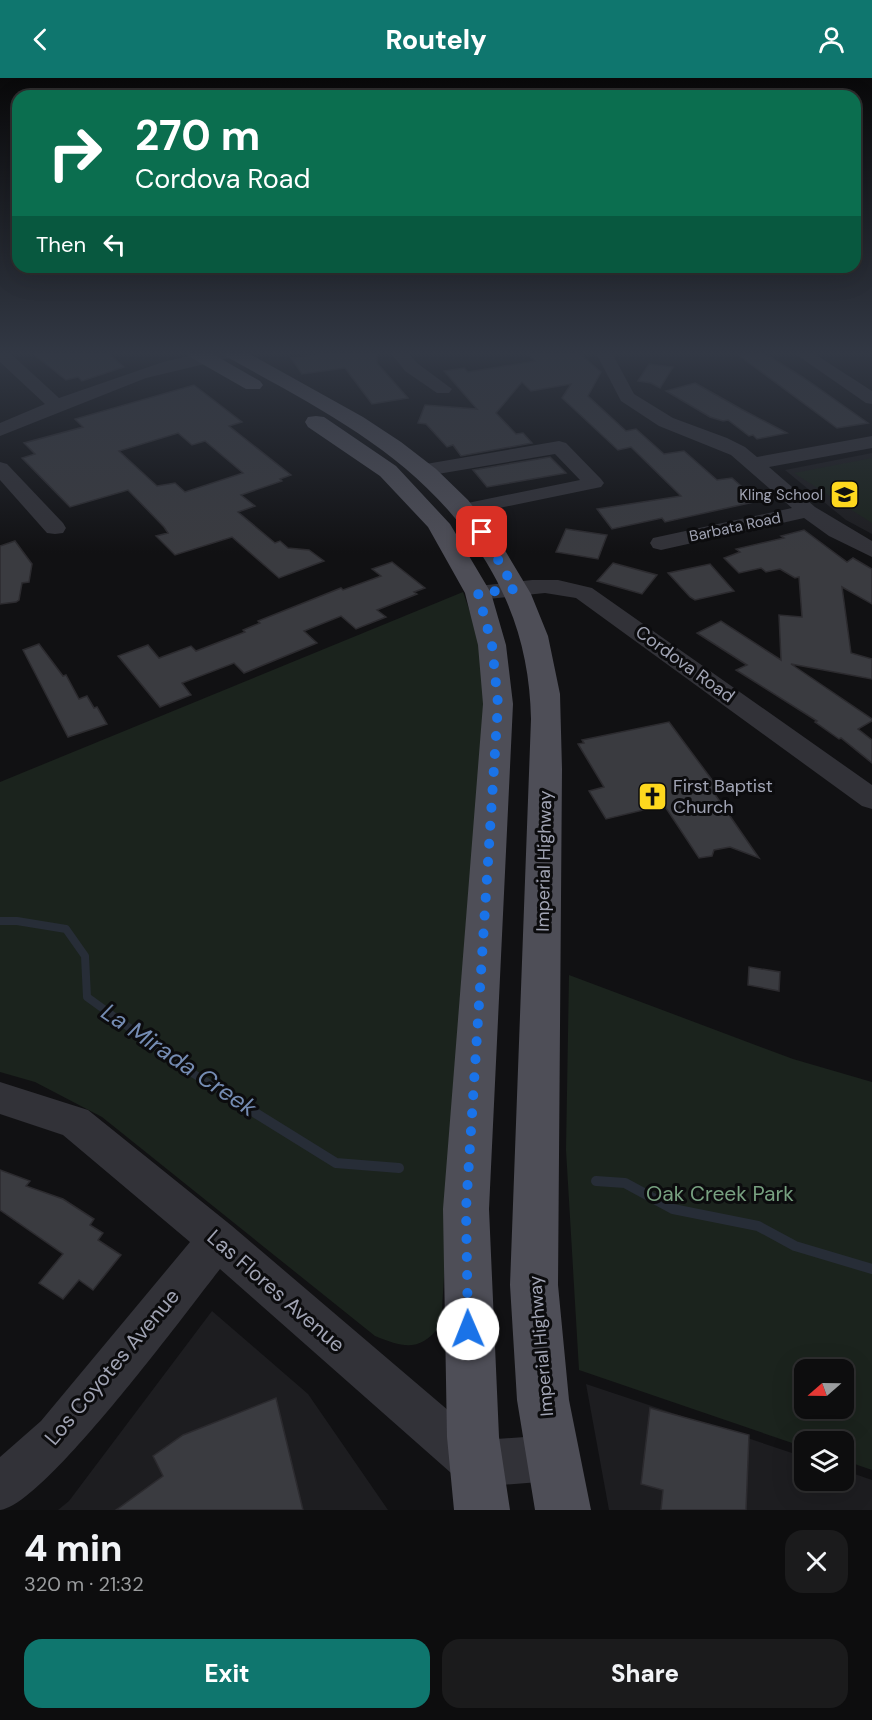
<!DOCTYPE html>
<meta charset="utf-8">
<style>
body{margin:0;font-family:"DM Sans",sans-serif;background:#1b1b1c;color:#f1f3f6;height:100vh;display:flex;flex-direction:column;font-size:22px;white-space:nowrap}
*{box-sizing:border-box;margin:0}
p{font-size:20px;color:#9a9c9e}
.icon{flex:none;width:33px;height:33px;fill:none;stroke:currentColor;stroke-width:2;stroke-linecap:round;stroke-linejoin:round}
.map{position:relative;height:1432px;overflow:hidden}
.drawer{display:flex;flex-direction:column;background:#0d0d0e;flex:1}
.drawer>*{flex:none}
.guide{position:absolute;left:12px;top:12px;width:849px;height:183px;border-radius:18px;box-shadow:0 6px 24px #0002,0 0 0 2px #2d2d2e;background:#0b6e4f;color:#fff;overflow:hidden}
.needle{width:39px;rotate:250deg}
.tools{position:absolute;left:794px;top:1281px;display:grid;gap:12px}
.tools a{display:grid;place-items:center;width:60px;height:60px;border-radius:12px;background:#0d0d0e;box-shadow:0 6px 24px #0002,0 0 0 2px #2d2d2e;font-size:30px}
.pin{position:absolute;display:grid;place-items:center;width:51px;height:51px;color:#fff;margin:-26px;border-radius:12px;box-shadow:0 3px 9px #0006}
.me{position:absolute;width:66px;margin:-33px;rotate:359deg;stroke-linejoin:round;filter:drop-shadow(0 0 4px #0008)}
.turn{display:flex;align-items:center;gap:21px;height:126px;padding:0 24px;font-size:27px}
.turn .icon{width:78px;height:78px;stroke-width:2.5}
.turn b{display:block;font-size:42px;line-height:51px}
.then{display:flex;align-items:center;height:57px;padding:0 24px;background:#0003;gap:12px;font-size:22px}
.round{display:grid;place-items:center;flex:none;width:63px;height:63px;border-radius:18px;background:#1b1b1c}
.overview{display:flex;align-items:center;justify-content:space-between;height:102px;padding:0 24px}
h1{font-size:36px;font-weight:800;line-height:45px}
.cta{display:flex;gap:12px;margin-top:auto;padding:12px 24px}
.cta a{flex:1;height:69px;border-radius:18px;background:#0f766e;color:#fff;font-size:24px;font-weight:800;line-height:69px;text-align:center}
.cta a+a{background:#1b1b1c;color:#f1f3f6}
header{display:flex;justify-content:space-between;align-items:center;height:78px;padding:0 24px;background:#0f766e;color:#fff;font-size:27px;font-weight:800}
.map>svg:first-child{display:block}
</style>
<header><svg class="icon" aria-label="back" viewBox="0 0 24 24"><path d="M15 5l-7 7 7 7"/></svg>Routely<svg class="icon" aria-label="person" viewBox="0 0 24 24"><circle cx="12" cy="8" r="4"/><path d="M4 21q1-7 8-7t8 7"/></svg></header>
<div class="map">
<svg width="872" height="1432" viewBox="0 0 872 1432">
<rect width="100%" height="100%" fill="#111113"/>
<g fill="#1d1d20">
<polygon points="872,375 872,456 846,442 785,392"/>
<polygon points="212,1233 308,1316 388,1432 58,1432 69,1423"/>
<polygon points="586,1306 804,1379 804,1402 843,1402 843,1392 872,1402 872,1432 609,1432"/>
</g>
<g fill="#1b231d" fill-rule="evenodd">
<polygon points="872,380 872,445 794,395"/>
<path d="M 463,514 L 477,554 L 486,618 L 466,847 L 441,1247 C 419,1274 405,1270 375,1258 L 102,1039 L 35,1004 L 0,994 L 0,704 Z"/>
<path d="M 569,897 L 793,981 L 872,1004 L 872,1392 L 843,1382 L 843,1364 L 804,1364 L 804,1369 L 579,1292 L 566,1072 ZM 804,1292 L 843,1292 L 843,1330 L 804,1330 Z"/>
</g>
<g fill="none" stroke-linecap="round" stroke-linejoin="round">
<polyline stroke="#272d37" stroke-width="8" points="0,843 17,843 66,851 85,878 87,919 189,993 236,1022"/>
<g stroke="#272d37" stroke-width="10">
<polyline points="233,1021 336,1085 399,1090"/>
<polyline points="596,1103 625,1105 673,1131 758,1148 795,1168 872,1191"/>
</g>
</g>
<g fill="#3a3b40" stroke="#2c2b2f" stroke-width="1.5" fill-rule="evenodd">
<polygon points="32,275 108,275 124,289 82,303 78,299 66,302"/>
<polygon points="323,275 377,275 377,285 408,320 372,326 345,290 302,296 291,280"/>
<polygon points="526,275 579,275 601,294 588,318 626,353 636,351 664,376 684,373 717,402 732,400 758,423 665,444 662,440 612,451 597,431 681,418 631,369 618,372 562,320 571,306 531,313 522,304 496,335 516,356 523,355 532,365 461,378 453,367 447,369 426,346 418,345 425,327 477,331 444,293 464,290 468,294 535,283"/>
<polygon points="764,275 804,300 868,345 837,350 737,276"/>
<polygon points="649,286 673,289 660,310 651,305 638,303"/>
<polygon points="695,305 741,331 787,355 757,361 753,357 749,358 728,342 723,343 710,339 666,313"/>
<path d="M 194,307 L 242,344 L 229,348 L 291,397 L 280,401 L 282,403 L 241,417 L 255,428 L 238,434 L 275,465 L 280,463 L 288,470 L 309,472 L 324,483 L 279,500 L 232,459 L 175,477 L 156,458 L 168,455 L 164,449 L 128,412 L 70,429 L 22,380 L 35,376 L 24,365 L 83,349 L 75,341 ZM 178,355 L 192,367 L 205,363 L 243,395 L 185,414 L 175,405 L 157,408 L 119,373 Z"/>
<polygon points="550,379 566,395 487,409 473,392"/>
<polygon points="566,451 607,457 598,481 556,474"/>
<polygon points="804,452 847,484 853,480 872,491 872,526 842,509 851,575 872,581 872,601 791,586 872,641 872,643 858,651 872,662 872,685 841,660 839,661 815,644 817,643 736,592 747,587 697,555 721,543 781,582 779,537 802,539 799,499 795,500 780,491 766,494 761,490 739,495 724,480 740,474 736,471 784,460 781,458"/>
<polygon points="15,463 32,486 29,504 22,505 19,522 16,524 0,526 0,468"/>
<polygon points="392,484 425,510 414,514 417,516 377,532 386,539 356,551 341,538 304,553 317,565 244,595 234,585 182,605 191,617 160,629 118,578 148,567 159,580 191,568 196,573 245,554 243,552 260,545 258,543 341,510 343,512 381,498 372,491"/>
<polygon points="613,485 657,497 642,516 597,503"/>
<polygon points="710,486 734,513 695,522 690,519 668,495"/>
<polygon points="39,566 63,598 66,597 79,621 87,618 94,630 97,629 107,646 68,659 23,572"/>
<polygon points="669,644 721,714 714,715 759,780 730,769 714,772 712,778 699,780 664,727 606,741 589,713 604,709 578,666 584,665 582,662"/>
<polygon points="749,889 780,894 779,913 748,907"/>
<polygon points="0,1092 30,1103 26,1108 63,1121 94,1141 90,1147 103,1155 98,1162 121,1177 93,1212 79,1202 63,1221 39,1205 63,1176 0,1132"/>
<polygon points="276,1320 303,1432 116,1432 163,1398 153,1378 183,1357"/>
<polygon points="650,1330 749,1357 746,1432 661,1432 663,1412 641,1406"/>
</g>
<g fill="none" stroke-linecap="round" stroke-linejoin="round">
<g fill="#323238" fill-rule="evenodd">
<polygon points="0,275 10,275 59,320 163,284 201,275 236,275 234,279 146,300 0,358 0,345 45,326 0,284"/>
<polygon points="391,275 408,275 417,285 452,311 449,315 437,315 405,293"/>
<polygon points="596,275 612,275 634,316 673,340 727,360 745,369 757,379 872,358 872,370 769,389 815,429 872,463 872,479 829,458 804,440 661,472 653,470 650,465 653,460 792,430 731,377 659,348 621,323"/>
<polygon points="794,275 813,275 872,313 872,326 866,325"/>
<polygon points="559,363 566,365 601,401 604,405 601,409 465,437 458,435 455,431 458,427 580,402 555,376 426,398 419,396 416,392 419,388 426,386"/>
<polygon points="0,384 7,386 63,445 66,450 63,455 55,456 47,455 0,402"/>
<polygon points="532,502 558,502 592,510 872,707 872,731 862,728 576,520 545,515 478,522 470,520 466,515 470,510 478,508"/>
<path d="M 0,1004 L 88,1032 L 232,1148 L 483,1362 L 552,1357 L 568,1364 L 575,1380 L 568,1396 L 552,1403 L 475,1409 L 459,1402 L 220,1191 C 187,1233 43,1429 0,1432 L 0,1379 L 41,1343 L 190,1164 L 63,1057 L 0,1036 Z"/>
</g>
<g fill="#4e4e57" fill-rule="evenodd">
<polygon points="187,275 211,275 260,303 263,307 260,311 246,311 190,279"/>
<path d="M 224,275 L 248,275 L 363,339 L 401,364 L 436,391 L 468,422 L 500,464 L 531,516 L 548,558 L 560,616 L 562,691 L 558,1207 L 569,1322 L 591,1432 L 535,1432 L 517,1322 L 510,1207 L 531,641 C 530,588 518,540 492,494 C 431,385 331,337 227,279 Z"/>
<polygon points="316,338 324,339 396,388 450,446 491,515 506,567 513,626 489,1131 499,1359 510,1432 454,1432 447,1359 443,1131 483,626 478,567 465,515 428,449 380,398 308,349 305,344 308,339"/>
</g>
</g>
<linearGradient id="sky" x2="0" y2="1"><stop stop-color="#09090a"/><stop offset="0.58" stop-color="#323844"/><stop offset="1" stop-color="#323844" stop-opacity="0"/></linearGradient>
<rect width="872" height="475" fill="url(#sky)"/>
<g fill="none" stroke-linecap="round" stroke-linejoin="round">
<polyline stroke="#1a73e8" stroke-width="10" stroke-dasharray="0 18" points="468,1251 466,1131 498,626 492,567 478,515 515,511 482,454"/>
</g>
<defs>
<symbol id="school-square" viewBox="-11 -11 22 22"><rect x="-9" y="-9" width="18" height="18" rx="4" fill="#fed81e" stroke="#0c0c0e"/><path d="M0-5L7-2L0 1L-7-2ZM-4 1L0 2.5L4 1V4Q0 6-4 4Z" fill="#111"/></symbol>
<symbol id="church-square" viewBox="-11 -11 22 22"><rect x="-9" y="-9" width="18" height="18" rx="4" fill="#fed81e" stroke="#0c0c0e"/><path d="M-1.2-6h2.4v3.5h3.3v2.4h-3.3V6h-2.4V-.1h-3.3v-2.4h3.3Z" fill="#111"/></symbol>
</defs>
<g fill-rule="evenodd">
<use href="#school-square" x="828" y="400" width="33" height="33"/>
<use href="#church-square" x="636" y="702" width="33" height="33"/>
</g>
<g text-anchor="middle" stroke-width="6" stroke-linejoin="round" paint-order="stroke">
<g font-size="15" fill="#a1a4b4" stroke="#0c0c0e" text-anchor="end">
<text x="823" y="422">Kling School</text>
</g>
<g font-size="15" fill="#a1a4b4" stroke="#0c0c0e">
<text transform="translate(735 449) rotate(-12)" y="5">Barbata Road</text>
</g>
<g font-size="18" fill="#a1a4b4" stroke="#0c0c0e">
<text transform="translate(685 586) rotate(36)" y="6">Cordova Road</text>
<text transform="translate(544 783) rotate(-89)" y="6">Imperial Highway</text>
<text transform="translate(541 1268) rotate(-95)" y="6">Imperial Highway</text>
</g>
<g font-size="18" fill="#a1a4b4" stroke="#0c0c0e" text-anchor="start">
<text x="673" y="714">First Baptist<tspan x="673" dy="21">Church</tspan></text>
</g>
<g font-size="21" fill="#77a180" stroke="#0c0c0e">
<text x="720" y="1123">Oak Creek Park</text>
</g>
<g font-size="21" fill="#a1a4b4" stroke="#0c0c0e">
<text transform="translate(276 1213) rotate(41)" y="7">Las Flores Avenue</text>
<text transform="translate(112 1289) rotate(-50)" y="7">Los Coyotes Avenue</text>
</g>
<g font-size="24" font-style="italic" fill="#758cb3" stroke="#0c0c0e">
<text transform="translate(179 982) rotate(34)" y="8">La Mirada Creek</text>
</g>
</g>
</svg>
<div class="tools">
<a><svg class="needle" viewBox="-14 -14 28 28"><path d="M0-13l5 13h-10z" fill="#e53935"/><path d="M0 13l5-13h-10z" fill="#9a9c9e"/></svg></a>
<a><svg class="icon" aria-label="layers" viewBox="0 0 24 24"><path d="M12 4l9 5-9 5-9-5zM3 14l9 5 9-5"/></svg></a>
</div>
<div class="pin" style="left:482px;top:454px;background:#d93025"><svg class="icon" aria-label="arrive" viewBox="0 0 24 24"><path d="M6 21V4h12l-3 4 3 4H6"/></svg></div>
<svg class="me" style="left:468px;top:1251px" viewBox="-20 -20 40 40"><circle r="19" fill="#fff"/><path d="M0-13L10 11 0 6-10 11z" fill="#1a73e8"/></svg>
<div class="guide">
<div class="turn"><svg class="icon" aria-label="right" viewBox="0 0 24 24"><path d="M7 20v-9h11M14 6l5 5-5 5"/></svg><div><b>270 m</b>Cordova Road</div></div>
<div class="then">Then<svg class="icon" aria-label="left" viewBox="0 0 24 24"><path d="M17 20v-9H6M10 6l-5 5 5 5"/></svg></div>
</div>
</div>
<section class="drawer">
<div class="overview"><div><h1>4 min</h1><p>320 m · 21:32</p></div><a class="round"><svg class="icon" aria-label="close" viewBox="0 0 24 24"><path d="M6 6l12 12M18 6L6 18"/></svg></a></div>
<div class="cta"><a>Exit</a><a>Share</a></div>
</section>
